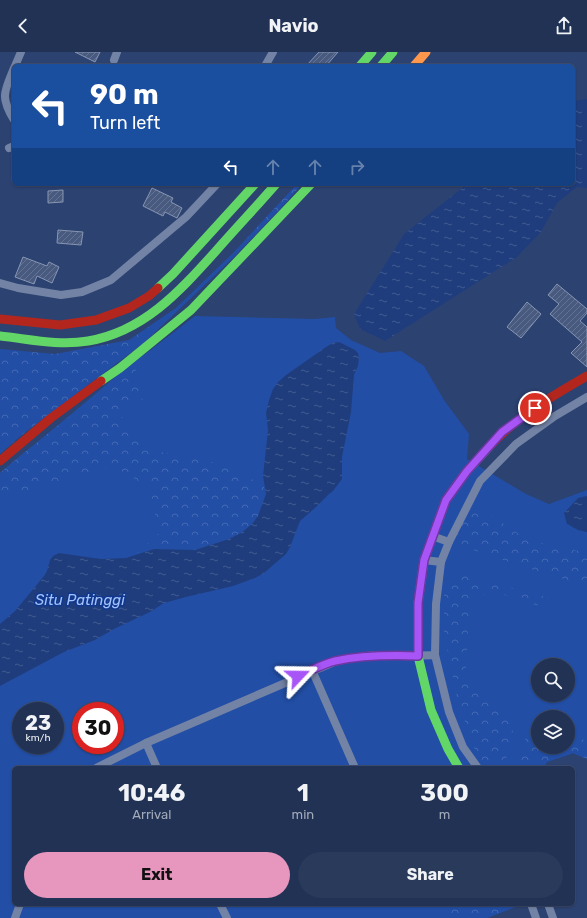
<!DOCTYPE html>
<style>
body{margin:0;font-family:Rubik,sans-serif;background:#293a5b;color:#f1f3f6;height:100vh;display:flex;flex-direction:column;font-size:15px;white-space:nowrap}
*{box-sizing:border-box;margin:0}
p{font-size:13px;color:#a2aab9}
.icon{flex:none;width:22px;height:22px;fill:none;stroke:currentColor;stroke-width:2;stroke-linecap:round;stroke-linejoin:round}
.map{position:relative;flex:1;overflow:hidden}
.side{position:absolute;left:12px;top:714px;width:563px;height:140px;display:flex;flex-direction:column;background:#213255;border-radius:6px;box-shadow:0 1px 3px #0004,0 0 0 1px #3e4d6c}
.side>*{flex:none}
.guide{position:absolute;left:12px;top:12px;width:563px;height:122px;border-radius:6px;box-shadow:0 1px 3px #0004,0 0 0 1px #3e4d6c;background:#1a4fa0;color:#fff;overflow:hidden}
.fabs{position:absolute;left:531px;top:606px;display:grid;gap:8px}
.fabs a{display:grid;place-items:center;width:44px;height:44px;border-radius:50%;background:#213255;box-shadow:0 1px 3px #0004,0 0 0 1px #3e4d6c;font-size:20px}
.speed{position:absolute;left:12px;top:650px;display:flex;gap:8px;font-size:20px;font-weight:700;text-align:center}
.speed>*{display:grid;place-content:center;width:52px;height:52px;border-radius:50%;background:#213255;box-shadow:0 1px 3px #0004,0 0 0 1px #3e4d6c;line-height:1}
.speed small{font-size:10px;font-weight:400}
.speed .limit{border:6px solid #d22;background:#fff;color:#111}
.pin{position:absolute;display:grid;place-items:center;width:34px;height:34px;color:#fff;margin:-17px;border:2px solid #fff;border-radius:50%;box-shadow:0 1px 4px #0007}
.me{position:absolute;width:44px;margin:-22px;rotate:67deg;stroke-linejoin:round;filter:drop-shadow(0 0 3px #0008)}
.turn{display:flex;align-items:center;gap:14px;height:84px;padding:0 12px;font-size:18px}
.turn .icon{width:52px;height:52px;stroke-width:2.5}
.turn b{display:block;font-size:28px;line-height:34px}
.lanes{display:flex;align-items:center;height:38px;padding:0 12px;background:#0003;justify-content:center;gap:20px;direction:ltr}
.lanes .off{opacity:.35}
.eta{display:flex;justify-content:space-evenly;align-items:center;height:68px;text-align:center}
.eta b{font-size:24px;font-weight:700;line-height:28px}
.cta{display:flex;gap:8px;margin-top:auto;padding:8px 12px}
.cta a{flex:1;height:46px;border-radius:24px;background:#e797bd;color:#111;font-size:16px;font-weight:700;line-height:46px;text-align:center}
.cta a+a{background:#293a5b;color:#f1f3f6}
header{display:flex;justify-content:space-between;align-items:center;height:52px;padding:0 12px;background:#213255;font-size:18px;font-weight:700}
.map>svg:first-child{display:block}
</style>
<header><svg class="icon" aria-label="back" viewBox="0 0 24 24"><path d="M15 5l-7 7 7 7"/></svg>Navio<svg class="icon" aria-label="share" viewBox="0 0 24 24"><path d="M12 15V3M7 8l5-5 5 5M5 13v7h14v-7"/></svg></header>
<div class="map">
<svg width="587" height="866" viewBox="0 0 587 866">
<defs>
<pattern id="forest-crowns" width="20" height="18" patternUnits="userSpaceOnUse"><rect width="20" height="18" fill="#224ea6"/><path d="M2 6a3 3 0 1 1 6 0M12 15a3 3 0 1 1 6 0" fill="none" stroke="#4369b3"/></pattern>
<pattern id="water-ripples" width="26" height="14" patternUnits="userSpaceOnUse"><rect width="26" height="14" fill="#1f3d7d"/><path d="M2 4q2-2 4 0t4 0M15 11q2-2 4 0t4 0" fill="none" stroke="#415a90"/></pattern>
<pattern id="building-hatch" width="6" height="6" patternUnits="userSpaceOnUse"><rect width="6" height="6" fill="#485a7f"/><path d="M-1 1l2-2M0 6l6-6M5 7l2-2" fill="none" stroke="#637392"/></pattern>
</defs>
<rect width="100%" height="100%" fill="#2c4271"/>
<path fill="#224ea6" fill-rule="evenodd" d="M 195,264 L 315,267 L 335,265 L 336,276 L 351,288 L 380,301 L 401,299 L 424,314 L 444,348 L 469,382 L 467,407 L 526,442 L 549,452 L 587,438 L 587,707 L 573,701 L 547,710 L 544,716 L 14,716 L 14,852 L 519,852 L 520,853 L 487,866 L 0,866 L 0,421 L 128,315 ZM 538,613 L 568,613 L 568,643 L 538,643 ZM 21,659 L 55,659 L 55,693 L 21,693 ZM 81,659 L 115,659 L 115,693 L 81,693 ZM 538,665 L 568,665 L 568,695 L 538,695 Z"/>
<g fill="url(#forest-crowns)">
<polygon points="297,132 302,132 282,155 235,204 145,290 23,382 0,402 0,297 55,302 129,288 176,256 233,201"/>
<polygon points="145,299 132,326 138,334 143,349 120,361 135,388 160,400 210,409 263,432 266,442 258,464 252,472 241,481 229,487 195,498 164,497 134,504 159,481 150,436 113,414 0,447 0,421 15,408 76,359"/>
<polygon points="468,453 495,466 528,488 587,501 587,533 549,523 449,490"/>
<polygon points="463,523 549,546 536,554 525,546 491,541 476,545 470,557 468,578 466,616 479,641 515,670 504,716 487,716 475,698 457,646 444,581 444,538 450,528"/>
<path d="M 533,670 L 538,670 L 538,695 L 568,695 L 568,678 L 587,690 L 587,707 L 573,701 L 547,710 L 541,716 L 516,716 C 523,701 524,684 533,670 Z"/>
<polygon points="449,852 519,852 520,853 487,866 443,866"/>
</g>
<g fill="url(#water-ripples)">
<polygon points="587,47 587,136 577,135 557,151 541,180 517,205 385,289 360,277 354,262 404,182 467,132 573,132 573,49"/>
<polygon points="339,290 355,298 358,301 359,306 358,314 354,323 351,360 342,405 342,427 333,439 329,442 315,456 300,469 290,495 286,502 264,521 255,526 233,534 186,545 164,551 150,560 114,577 95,588 64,600 0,634 0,572 15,559 44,524 47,519 50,508 53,504 59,501 101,507 126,506 154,497 195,498 229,487 241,481 252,472 258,464 266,442 263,424 268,378 266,361 269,348 273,337 278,330 286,323 326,295 333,291"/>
<polygon points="587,444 587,480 578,478 567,472 564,461 578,446"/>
</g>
<g fill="url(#building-hatch)" stroke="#8896b3">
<polygon points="75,0 100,0 95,10"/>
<polygon points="319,0 338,0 326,14 306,14"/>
<polygon points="152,136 173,146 171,150 182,156 177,166 165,160 163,164 143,154"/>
<polygon points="63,138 63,150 48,151 48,139"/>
<polygon points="58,178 83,180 81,193 57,191"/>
<polygon points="23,205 47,214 49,210 59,215 52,231 37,224 34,232 15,225"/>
<polygon points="557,232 587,257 587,261 580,269 587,275 587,315 571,301 582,290 550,262 559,252 548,243"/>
<polygon points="527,250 541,262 521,286 507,275"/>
</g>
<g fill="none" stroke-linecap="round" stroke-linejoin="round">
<g stroke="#7383a5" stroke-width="8">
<polyline points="114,8 117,0"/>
<polyline points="15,14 21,0"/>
<polyline points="265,14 273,0"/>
<path d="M 14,16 C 4,40 0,45 14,68"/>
<polyline points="9,96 14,94"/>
<polyline points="0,231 18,236 61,243 82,240 111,228 186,165 217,132"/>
<polyline points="432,484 449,490"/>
<polyline points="424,508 441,510"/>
<polyline points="312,618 355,716"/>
<polyline points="146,691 157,716"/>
<path d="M 96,716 L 146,691 L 334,610 C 350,606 366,603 383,603 C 400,603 418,604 435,603"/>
<polyline points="478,716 463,695 449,660 435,603 436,552 441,510 449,490 480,429 516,392 555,364 587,345"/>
<polyline points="220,852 227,866"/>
<polyline points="531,852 536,866"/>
<polyline points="548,852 553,866"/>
<polyline points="15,866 20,852"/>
</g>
<g stroke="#63d668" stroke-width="9">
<polyline points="360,14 372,0"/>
<polyline points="381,14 393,0"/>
<polyline points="158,236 173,222 255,132"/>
<path d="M 0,284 C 29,287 59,294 88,289 C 143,280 179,240 215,200 C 235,177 256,155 276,132"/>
<polyline points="101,329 120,316 191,258 311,132"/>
<polyline points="459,716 448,697 431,658 418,604 418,551 424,508 446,448 467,419 489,395"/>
</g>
<polyline stroke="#ff974d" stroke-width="9" points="414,14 426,0"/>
<g stroke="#b3261e" stroke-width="9">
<polyline points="0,267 60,273 96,268 129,256 149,244 158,236"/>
<path d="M 489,395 C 516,365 552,344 587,324"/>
<polyline points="0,409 51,366 101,329"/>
</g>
</g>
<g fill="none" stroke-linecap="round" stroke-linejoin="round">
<defs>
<path id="route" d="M 298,624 C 310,619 323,612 335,609 C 363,603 390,603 418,604 L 418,551 L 424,508 L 446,448 L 467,419 L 502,380 L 535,356"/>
</defs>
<use href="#route" stroke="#6d37a1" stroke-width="10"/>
<use href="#route" stroke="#a855f7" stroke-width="7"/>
</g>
<g text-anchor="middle" stroke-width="3" stroke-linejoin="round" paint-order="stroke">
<g font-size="15" font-style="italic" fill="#a3c1fa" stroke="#0f388e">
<text x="80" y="553">Situ Patinggi</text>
</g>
</g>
</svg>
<div class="fabs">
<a><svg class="icon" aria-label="search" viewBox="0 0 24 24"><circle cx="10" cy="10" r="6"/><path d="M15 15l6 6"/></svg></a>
<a><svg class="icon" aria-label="layers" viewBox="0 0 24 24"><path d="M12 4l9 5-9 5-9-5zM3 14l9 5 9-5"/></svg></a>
</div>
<div class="speed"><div>23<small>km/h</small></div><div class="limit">30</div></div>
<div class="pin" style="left:535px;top:356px;background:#d93025"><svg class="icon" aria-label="arrive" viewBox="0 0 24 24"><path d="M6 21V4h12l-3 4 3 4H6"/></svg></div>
<svg class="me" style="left:298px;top:624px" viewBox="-20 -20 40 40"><path d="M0-17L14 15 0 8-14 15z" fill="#a855f7" stroke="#fff" stroke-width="4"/></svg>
<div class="guide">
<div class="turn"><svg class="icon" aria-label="left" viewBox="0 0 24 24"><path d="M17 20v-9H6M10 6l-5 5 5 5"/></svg><div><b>90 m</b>Turn left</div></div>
<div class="lanes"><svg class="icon" aria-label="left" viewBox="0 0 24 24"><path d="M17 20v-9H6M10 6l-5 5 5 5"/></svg><svg class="icon off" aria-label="ahead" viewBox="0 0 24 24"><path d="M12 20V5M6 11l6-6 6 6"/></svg><svg class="icon off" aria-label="ahead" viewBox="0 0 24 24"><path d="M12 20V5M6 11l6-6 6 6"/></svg><svg class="icon off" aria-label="right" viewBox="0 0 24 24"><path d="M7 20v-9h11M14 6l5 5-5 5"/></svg></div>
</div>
<section class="side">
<div class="eta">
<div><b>10:46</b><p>Arrival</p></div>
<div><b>1</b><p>min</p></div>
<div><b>300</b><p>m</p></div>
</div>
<div class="cta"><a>Exit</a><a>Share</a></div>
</section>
</div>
